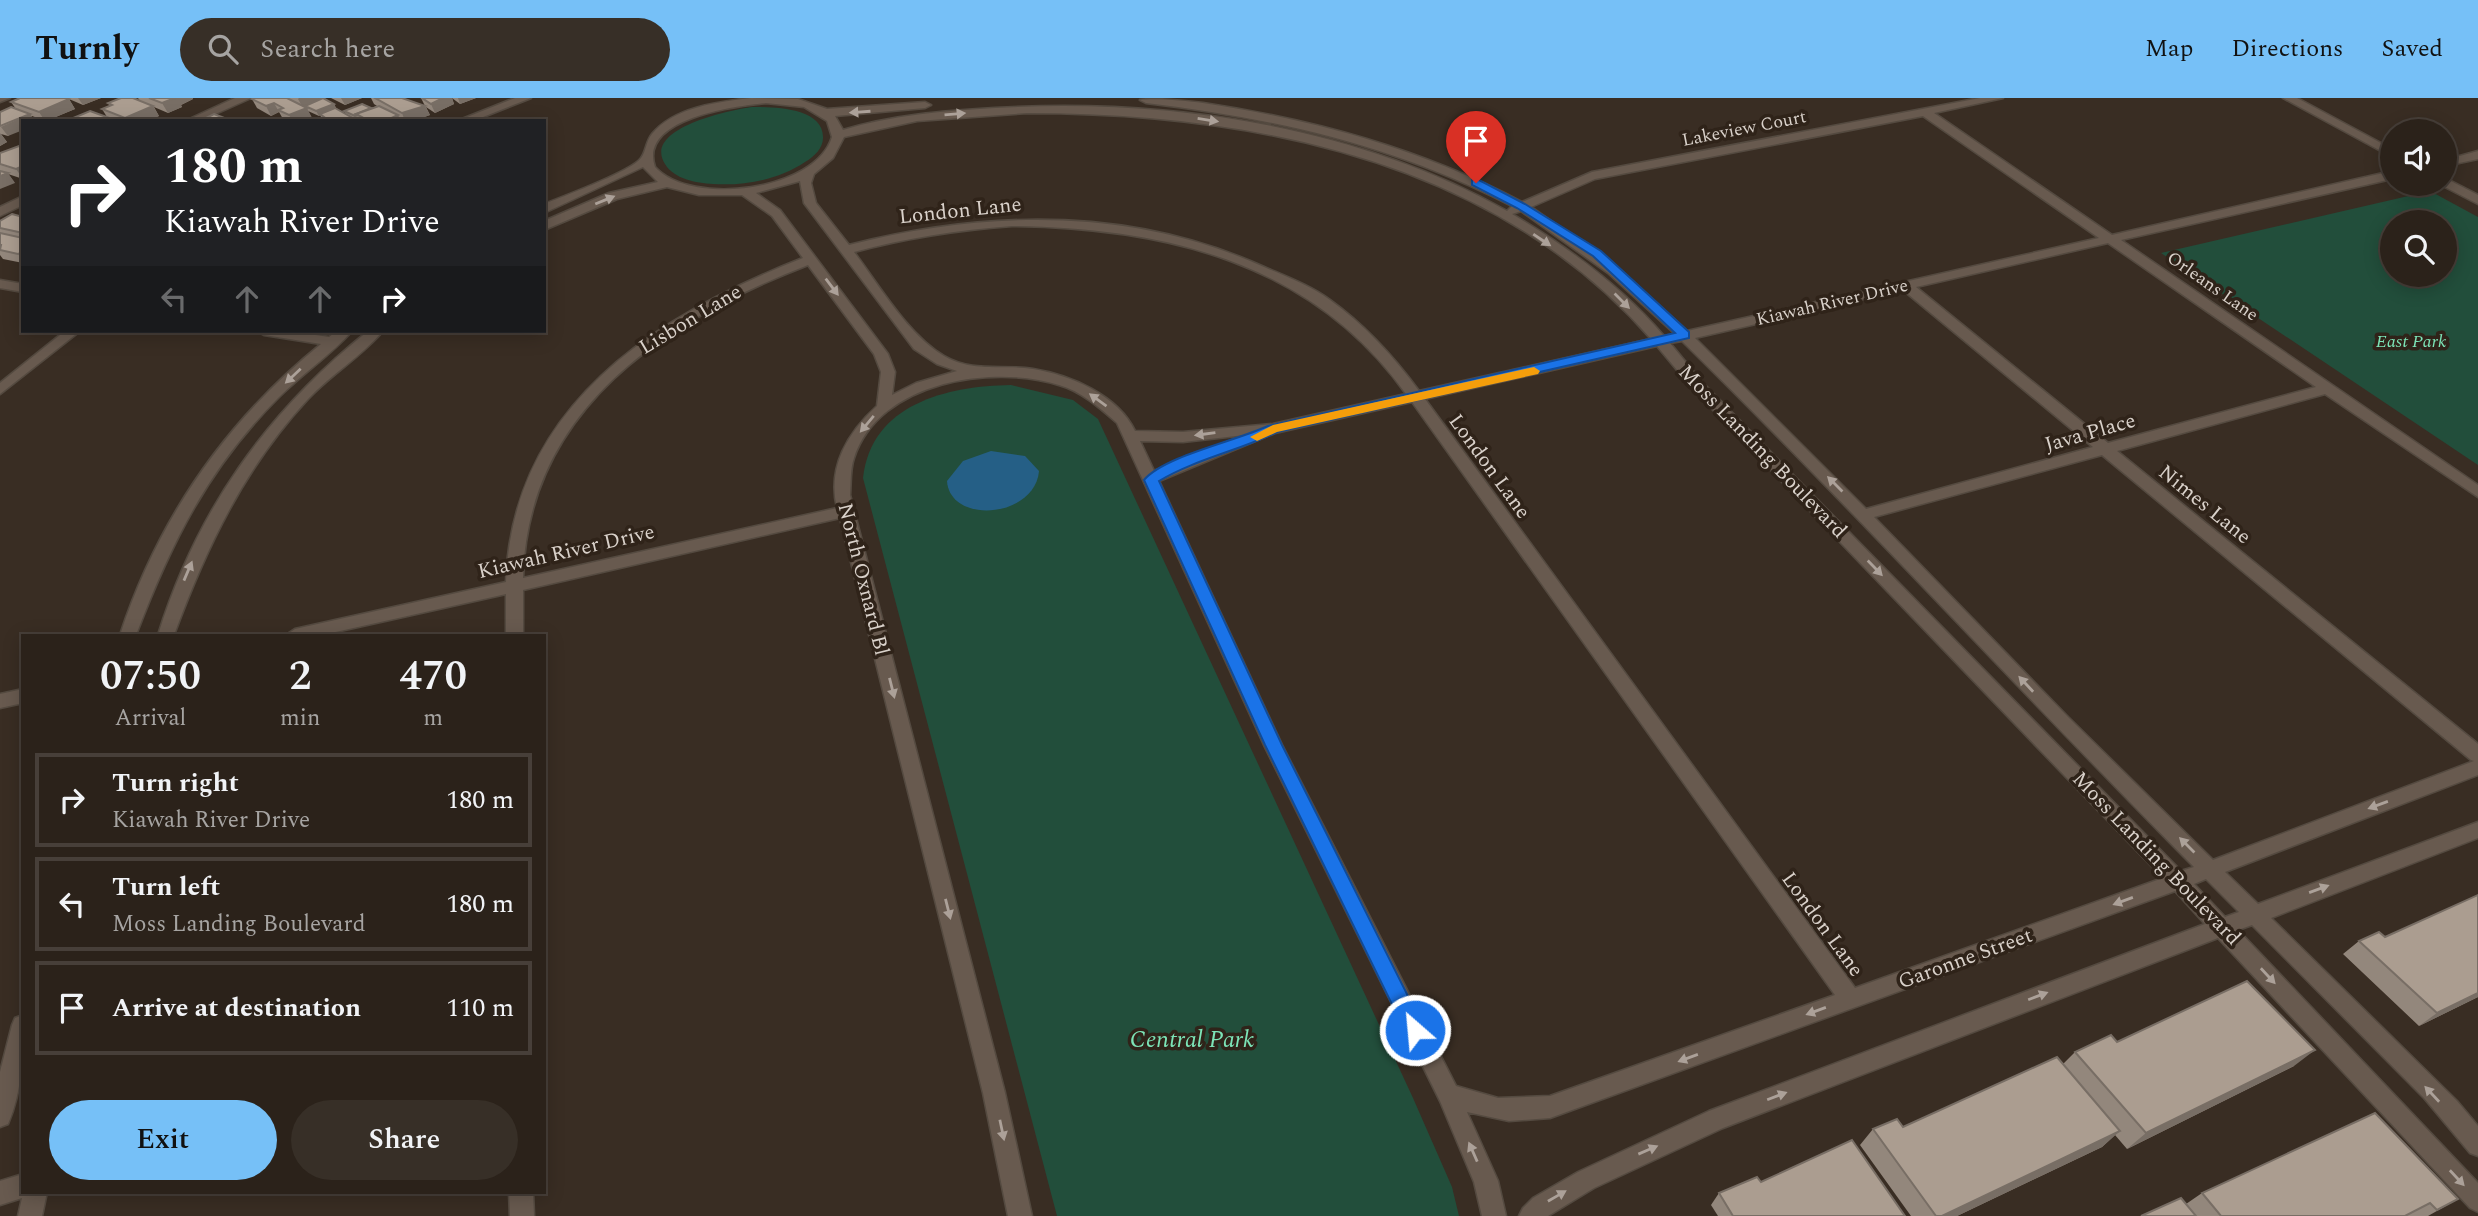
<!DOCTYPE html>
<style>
body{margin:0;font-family:Spectral,serif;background:#372f27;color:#f1f3f6;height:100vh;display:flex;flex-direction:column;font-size:26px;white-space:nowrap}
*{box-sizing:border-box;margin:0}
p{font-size:23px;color:#a6a4a2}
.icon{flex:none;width:38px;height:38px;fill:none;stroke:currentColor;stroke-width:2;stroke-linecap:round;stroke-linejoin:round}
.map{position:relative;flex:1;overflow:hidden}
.details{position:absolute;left:21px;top:536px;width:525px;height:560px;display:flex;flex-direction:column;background:#2b221a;border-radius:0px;box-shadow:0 4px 18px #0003,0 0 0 2px #473f39}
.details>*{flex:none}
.top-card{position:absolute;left:21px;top:21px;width:525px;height:214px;border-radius:0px;box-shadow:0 4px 18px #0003,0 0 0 2px #473f39;background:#202124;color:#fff;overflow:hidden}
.fabs{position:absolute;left:2380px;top:21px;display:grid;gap:14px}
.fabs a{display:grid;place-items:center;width:77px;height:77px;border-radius:50%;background:#2b221a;box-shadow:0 4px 18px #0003,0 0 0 2px #473f39;font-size:35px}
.pin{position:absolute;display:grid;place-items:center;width:60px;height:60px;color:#fff;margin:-72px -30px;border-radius:50% 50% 50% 0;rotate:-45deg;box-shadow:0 0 7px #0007}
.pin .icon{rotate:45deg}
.me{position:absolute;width:77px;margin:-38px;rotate:333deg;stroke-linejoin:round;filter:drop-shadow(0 0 5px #0008)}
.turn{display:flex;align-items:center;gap:24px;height:147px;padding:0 28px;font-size:32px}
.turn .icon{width:91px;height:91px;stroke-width:2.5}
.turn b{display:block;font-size:49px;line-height:60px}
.lanes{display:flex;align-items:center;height:66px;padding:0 28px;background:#0003;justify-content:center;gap:35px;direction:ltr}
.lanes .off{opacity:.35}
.eta{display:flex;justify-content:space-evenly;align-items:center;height:119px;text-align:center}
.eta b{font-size:42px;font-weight:600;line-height:49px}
.primary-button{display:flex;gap:14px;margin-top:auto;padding:14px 28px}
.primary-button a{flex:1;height:80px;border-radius:42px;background:#76c0f7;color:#111;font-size:28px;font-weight:600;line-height:80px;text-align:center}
.primary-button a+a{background:#372f27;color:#f1f3f6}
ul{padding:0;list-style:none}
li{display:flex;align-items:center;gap:21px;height:94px;margin:0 14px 10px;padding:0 14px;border:4px solid #473f39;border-radius:0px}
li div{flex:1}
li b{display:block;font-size:26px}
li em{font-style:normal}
header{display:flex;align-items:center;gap:42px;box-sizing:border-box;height:98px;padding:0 35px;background:#76c0f7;color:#111}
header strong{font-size:33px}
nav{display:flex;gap:38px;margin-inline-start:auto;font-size:24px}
.search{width:490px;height:63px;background:#372f27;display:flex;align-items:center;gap:18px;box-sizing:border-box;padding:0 24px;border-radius:38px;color:#a6a4a2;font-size:26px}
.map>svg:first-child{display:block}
</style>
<header>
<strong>Turnly</strong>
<div class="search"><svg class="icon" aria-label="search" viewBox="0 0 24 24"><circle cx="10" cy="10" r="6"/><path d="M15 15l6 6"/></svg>Search here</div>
<nav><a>Map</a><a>Directions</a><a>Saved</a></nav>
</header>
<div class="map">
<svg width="2478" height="1118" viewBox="0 0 2478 1118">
<rect width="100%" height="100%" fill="#392d23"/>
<g fill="#224e3b" fill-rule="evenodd">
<path d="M 752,9 C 772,9 824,9 823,40 C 823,50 814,59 805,64 C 778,82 744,88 713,86 C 696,85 674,81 665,66 C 642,30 731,12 752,9 Z"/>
<path d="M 2430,93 L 2478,119 L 2478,367 L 2161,155 ZM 2392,124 L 2445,124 L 2445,177 L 2392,177 Z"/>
<path d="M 1011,287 L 1073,302 L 1098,321 L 1413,1000 L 1452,1089 L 1459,1118 L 1057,1118 L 863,380 C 871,306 947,288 1011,287 Z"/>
</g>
<path fill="#255f86" d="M 991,353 L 1025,358 L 1039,373 C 1035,420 950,427 947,383 L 963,363 Z"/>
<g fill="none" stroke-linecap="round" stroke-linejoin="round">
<defs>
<g id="street">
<polygon points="0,0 10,0 0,4"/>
<polygon points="235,0 251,0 200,23 185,23"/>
<polygon points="515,0 531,0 473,23 457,23"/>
<path d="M 751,0 L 798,1 L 827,11 L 925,4 L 931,7 L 925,10 L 835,18 L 843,32 C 892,17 944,13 995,10 C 1168,0 1354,27 1507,113 L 1512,108 C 1396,48 1275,20 1146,5 L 1140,2 C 1156,0 1186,3 1203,5 C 1315,22 1421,51 1522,104 L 1592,74 L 1980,0 L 2003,0 L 1934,15 L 2112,137 L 2392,73 L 2392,81 L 2121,142 L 2478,387 L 2478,399 L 2325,296 L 2117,353 L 2478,646 L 2478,677 L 2225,774 L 2258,806 L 2478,724 L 2478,740 L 2271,820 L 2457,1003 L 2478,1028 L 2478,1058 L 2470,1055 L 2424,1000 L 2252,827 L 2238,832 L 2478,1085 L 2478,1114 L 2470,1110 L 2218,840 L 1723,1030 L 1594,1090 L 1548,1118 L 1519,1118 L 1523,1110 L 1533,1100 L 1578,1074 L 1709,1013 L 2205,826 L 2175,793 L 1550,1020 L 1509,1023 L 1467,1014 L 1498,1083 L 1506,1118 L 1482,1118 L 1474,1084 L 1440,1003 L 1264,647 L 1117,325 C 1100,310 1081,293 1059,287 C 993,266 879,283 854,360 C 850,371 851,385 850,397 L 1005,995 L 1032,1118 L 1008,1118 L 983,995 L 840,420 L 523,492 L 523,537 L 506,537 L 506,496 L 322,537 L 286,537 L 295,531 L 506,484 C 512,308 655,218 803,160 L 772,118 L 742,97 L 699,97 L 667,89 L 617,101 L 544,132 L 544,123 L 609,95 L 658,84 L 643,69 L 544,115 L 544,106 C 562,99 632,73 641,60 C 646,54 646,43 652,36 C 674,9 718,4 751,0 ZM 766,5 L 804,9 L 827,23 L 832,39 C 816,93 691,109 655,69 C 638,20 736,8 766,5 ZM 1027,15 C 1253,15 1495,62 1651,241 L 1419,293 C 1394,259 1365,227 1330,202 C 1311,188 1287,179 1264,169 C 1132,109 987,112 849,147 L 816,105 L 811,85 L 814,76 L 833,60 L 844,39 L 917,23 ZM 1923,18 L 2099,140 L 1687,233 L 1617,169 L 1531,109 L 1595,81 ZM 800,83 L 804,105 L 914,251 L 937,266 L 957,273 L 916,285 L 892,297 L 895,274 L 888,256 L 780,112 L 756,95 ZM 1521,113 L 1608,175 L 1675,236 L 1664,238 C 1621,188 1568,149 1512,116 ZM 1012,128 C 1166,130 1312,164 1406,296 L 1273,326 L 1183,334 L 1135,333 C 1118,297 1070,277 1033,271 C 1002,266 973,275 944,258 C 908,237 879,187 854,154 C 906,140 958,132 1012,128 ZM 2108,145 L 2316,289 L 2108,345 L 1916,189 ZM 808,167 L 874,256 L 881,274 L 877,308 C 848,334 827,369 837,410 L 523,480 C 527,311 666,222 808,167 ZM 1903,192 L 2093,349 L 1866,411 L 1695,240 ZM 1682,243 C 1856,414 2021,595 2194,769 L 2181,773 L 1702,284 L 1670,245 ZM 1657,248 L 1692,290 L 2163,780 L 1855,890 L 1425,301 ZM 1412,304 L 1835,897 L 1550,998 L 1498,1000 L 1456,988 L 1282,647 L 1159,383 L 1275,335 ZM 1245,337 L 1154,373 L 1140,343 L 1183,344 ZM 2102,357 L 2471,662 L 2474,663 L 2213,762 L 2068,619 L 1874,419 ZM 2206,781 L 2239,814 L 2225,819 L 2194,786 Z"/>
<polygon points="2283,0 2297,0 2392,51 2392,59"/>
<polygon points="2478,53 2478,61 2445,68 2445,62"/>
<polygon points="2445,80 2478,97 2478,106 2441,87 2445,86"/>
<polygon points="23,98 23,107 0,118 0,109"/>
<polygon points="0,182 23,186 23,194 0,190"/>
<polygon points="65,233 80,233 0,296 0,285"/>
<path d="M 257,233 L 289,233 L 329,239 L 337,233 L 352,233 C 333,255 302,276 278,300 C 208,370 171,445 136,537 L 120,537 C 158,421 226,323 321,246 L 264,237 Z"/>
<path d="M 368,233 L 383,233 C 362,258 330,277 308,301 C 244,370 206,450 174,537 L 158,537 C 197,412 266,315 368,233 Z"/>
<polygon points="23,591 23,605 0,610 0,596"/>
<path d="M 23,917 C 23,954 23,991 8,1026 L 0,1029 L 0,974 L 12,927 L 15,920 Z"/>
<polygon points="23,1076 23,1094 47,1094 42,1118 18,1118 22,1100 0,1107 0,1083"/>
<polygon points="509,1094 533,1094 534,1118 510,1118"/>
</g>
</defs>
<use href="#street" stroke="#544a40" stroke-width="3"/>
<use href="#street" fill="#685a4f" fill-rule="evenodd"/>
</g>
<g fill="#93877c">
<polygon points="20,0 101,0 83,7 69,1 75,11 46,23 32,18 8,38 1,36 7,44 0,48 0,14 16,11 11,4"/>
<polygon points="138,0 193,0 193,1 181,7 182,9 168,15 154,9 159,18 147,23 66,23 107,19 102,11 110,8 108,5 140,3"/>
<polygon points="254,0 323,0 334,6 336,10 346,16 344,13 371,10 377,8 374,6 371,0 402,0 425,8 421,0 476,0 460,6 452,0 454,6 435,15 426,9 430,17 413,23 403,23 400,21 401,23 323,23 320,17 319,18 308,13 312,20 304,23 286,23 283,21 279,14 271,18 257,10 252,1"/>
<polygon points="331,0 362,0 345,7"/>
<polygon points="23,49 23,81 8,76 15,85 0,73 0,55"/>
<polygon points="23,119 23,165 3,161 0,157 0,123"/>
<polygon points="2478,797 2478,899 2419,928 2343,856 2359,843 2385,839"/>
<polygon points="2117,944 2294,968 2127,1051 2115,1037 2102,1049 1957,1118 1911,1118 1860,1047 1873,1031 1903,1029 2063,966 2075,954"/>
<polygon points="1719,1095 1905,1118 1718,1118 1711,1107"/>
<polygon points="2202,1095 2458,1101 2428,1118 2141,1118 2186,1106"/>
</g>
<g fill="#786e65">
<polygon points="78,0 101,0 83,7"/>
<polygon points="175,0 193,0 193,1 181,7 182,9 168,15 162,5"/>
<polygon points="299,0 323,0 323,1 303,10 298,1"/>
<polygon points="341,0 362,0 345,7"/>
<polygon points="443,0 452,0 454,6 435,15 431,6"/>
<polygon points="458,0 476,0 460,6"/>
<polygon points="69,1 75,11 46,23 45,23 39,14"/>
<polygon points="274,5 279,14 271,18 266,8"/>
<polygon points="334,6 336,10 319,18 316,13"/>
<polygon points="153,8 159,18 147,23 126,23 125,20"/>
<polygon points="425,8 430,17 413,23 405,23 402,15"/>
<polygon points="307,10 312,20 304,23 292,23 289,17"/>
<polygon points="30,16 35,23 23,23 23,32 8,38 1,29"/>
<polygon points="398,17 401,23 385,23"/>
<polygon points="0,35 7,44 0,48"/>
<polygon points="23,68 23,81 16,71"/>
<polygon points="8,75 15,85 0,91 0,78"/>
<polygon points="23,153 23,163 18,156"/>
<polygon points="2478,895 2478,899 2419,928 2437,915"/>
<polygon points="2315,952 2294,968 2127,1051 2146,1035"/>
<polygon points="2120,1033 2102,1049 1957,1118 1942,1118"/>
</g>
<g fill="#ab9d90" stroke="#786e65" stroke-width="2">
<polygon points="20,0 66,0 69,1 39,14 11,4"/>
<polygon points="121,0 133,0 153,8 125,20 102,11 112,7 108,5"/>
<polygon points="149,0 175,0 162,5"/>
<polygon points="254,0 287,0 307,10 289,17 278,12 283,10 274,5 266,8 252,1"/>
<polygon points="323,0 334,6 316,13 305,8"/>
<polygon points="375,0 402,0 425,8 402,15"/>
<polygon points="422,0 443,0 431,6"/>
<polygon points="362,6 371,10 356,16 358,17 355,18 344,13"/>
<polygon points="379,8 398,17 385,23 369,23 356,16"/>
<polygon points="11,9 30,16 0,28 0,14"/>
<polygon points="335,10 358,23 325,23 328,22 320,16"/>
<polygon points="90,13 115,22 66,23"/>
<polygon points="214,16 232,23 200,23"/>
<polygon points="19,48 23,49 23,68 16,71 0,66 0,55"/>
<polygon points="0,73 8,75 0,78"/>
<polygon points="12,116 23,119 23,135 0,130 0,123"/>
<polygon points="0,135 23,140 23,153 18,156 0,152 1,147 0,147"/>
<polygon points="2478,797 2478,895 2437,915 2359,843 2379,834 2385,839"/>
<polygon points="2247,883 2315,952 2146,1035 2075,954 2111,937 2117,944"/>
<polygon points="2057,959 2120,1033 1942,1118 1936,1118 1873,1031 1897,1021 1903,1029"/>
<polygon points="2375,1015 2458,1101 2437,1112 2430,1105 2405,1118 2221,1118 2202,1095"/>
<polygon points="1852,1042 1905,1118 1733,1118 1719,1095 1757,1079 1761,1084"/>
<polygon points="2181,1100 2196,1118 2141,1118"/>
</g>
<defs><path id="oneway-solid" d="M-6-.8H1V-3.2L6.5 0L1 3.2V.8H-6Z" transform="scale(1.75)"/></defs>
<g fill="#aca199">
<use href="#oneway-solid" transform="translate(860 14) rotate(176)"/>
<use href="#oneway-solid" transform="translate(955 16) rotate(-5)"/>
<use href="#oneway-solid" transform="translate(1208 22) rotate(9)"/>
<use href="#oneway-solid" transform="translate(605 102) rotate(-22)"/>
<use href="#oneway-solid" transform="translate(1542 142) rotate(34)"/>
<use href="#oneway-solid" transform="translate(832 189) rotate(53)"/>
<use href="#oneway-solid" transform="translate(1622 203) rotate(45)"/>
<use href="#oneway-solid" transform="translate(293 278) rotate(137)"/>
<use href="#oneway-solid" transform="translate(1098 302) rotate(-144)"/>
<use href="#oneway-solid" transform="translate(867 326) rotate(130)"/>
<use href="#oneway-solid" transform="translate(1205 336) rotate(172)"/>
<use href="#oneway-solid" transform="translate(1835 386) rotate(-135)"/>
<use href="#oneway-solid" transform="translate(1875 470) rotate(46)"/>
<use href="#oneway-solid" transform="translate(188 473) rotate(-67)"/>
<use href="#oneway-solid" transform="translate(2026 586) rotate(-133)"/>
<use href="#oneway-solid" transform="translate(892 590) rotate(76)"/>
<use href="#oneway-solid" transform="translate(2378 707) rotate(160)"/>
<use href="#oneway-solid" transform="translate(2187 747) rotate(-135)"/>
<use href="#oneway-solid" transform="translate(2319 791) rotate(-20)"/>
<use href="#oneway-solid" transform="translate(2123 803) rotate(160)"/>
<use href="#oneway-solid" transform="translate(948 811) rotate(76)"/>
<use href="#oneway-solid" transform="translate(2268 878) rotate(47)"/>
<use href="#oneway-solid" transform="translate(2038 898) rotate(-21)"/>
<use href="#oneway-solid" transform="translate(1816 913) rotate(160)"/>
<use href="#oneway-solid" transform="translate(1688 960) rotate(160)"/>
<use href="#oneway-solid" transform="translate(2432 996) rotate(-133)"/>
<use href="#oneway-solid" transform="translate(1777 998) rotate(-21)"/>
<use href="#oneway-solid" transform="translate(1002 1032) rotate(78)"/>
<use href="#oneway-solid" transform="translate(1648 1052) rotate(-23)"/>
<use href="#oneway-solid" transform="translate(1473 1054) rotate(-114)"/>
<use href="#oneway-solid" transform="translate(2457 1080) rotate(47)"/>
<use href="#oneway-solid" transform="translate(1557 1098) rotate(-30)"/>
</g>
<path fill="#1a73e8" stroke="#114b97" stroke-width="2" d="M 1472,82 L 1479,82 L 1525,106 L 1601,153 L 1689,234 L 1689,240 L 1277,334 C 1238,353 1196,361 1159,383 L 1282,647 L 1422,926 L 1425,932 L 1422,939 L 1415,941 L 1408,939 L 1265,647 L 1144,382 C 1164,358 1236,343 1268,328 L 1675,235 L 1593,158 L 1517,110 L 1472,87 Z"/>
<polygon fill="#f59e0b" points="1534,269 1540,273 1538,276 1277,334 1257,343 1250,339 1273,327"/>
<g text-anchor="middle" stroke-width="7" stroke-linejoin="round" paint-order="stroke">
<g font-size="18" fill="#d9d1ca" stroke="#2f2319">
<text transform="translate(1744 30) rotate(-11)" y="6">Lakeview Court</text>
<text transform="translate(2213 188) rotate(35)" y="6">Orleans Lane</text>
<text transform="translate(1832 204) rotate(-13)" y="6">Kiawah River Drive</text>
</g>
<g font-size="18" font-style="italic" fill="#7ce4b7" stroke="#2f2319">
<text x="2411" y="249">East Park</text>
</g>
<g font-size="21" fill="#d9d1ca" stroke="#2f2319">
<text transform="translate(960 112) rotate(-6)" y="7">London Lane</text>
<text transform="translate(690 221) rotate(-31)" y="7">Lisbon Lane</text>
<text transform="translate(2090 334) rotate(-16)" y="7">Java Place</text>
<text transform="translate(1763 353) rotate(46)" y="7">Moss Landing Boulevard</text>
<text transform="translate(1490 368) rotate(54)" y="7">London Lane</text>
<text transform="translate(2205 406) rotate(39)" y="7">Nimes Lane</text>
<text transform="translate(566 453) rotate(-13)" y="7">Kiawah River Drive</text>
<text transform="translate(864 481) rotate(76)" y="7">North Oxnard Bl</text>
<text transform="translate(2157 760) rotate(46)" y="7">Moss Landing Boulevard</text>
<text transform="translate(1823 826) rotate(54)" y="7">London Lane</text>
<text transform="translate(1965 860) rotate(-20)" y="7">Garonne Street</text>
</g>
<g font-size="24" font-style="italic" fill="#7ce4b7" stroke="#2f2319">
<text x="1192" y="949">Central Park</text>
</g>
</g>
</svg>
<div class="fabs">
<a><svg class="icon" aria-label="sound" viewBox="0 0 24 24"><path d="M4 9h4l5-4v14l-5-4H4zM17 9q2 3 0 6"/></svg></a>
<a><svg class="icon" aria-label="search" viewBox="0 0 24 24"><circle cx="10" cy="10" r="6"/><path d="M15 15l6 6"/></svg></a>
</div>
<div class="pin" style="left:1476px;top:85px;background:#d93025"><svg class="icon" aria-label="arrive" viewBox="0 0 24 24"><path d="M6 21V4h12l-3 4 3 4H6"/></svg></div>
<svg class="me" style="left:1415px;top:932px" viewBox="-20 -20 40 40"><circle r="17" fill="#1a73e8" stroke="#fff" stroke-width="3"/><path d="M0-11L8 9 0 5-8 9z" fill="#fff"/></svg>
<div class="top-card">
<div class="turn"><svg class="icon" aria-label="right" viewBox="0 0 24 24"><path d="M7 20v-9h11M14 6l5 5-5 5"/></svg><div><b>180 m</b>Kiawah River Drive</div></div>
<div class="lanes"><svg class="icon off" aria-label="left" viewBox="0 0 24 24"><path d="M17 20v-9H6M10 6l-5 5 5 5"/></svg><svg class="icon off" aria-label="ahead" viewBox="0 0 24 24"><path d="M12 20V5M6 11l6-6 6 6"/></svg><svg class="icon off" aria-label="ahead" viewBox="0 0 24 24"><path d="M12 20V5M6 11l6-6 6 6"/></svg><svg class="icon" aria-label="right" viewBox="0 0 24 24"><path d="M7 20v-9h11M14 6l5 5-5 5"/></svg></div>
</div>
<section class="details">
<div class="eta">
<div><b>07:50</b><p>Arrival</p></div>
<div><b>2</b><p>min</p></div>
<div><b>470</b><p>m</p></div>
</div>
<ul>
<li><svg class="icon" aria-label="right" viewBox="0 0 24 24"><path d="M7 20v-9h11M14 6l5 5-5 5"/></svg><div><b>Turn right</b><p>Kiawah River Drive</p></div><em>180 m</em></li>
<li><svg class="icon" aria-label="left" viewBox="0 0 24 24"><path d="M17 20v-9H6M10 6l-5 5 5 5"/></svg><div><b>Turn left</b><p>Moss Landing Boulevard</p></div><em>180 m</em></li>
<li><svg class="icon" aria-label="arrive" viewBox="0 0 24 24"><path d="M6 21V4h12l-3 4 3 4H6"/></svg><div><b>Arrive at destination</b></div><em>110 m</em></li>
</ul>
<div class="primary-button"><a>Exit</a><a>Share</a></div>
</section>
</div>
